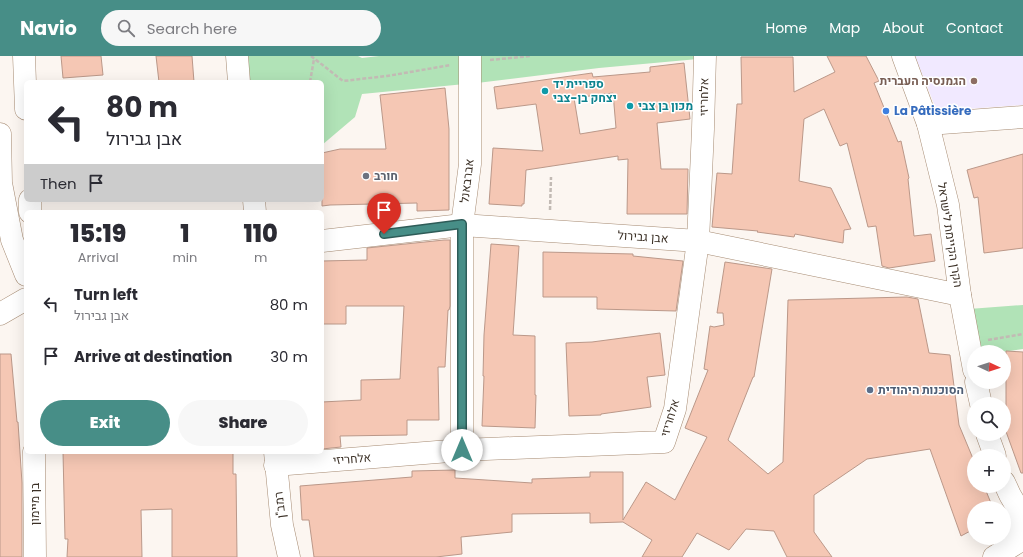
<!DOCTYPE html>
<meta charset="utf-8">
<style>
body{margin:0;font-family:Poppins,Heebo,sans-serif;background:#f7f7f7;color:#2b2b33;height:100vh;display:flex;flex-direction:column;font-size:15px;white-space:nowrap}
*{box-sizing:border-box;margin:0}
p{font-size:13px;color:#7c7c81}
.icon{flex:none;width:22px;height:22px;fill:none;stroke:currentColor;stroke-width:2;stroke-linecap:round;stroke-linejoin:round}
.map{position:relative;flex:1;overflow:hidden}
.drawer{position:absolute;left:24px;top:154px;width:300px;height:244px;display:flex;flex-direction:column;background:#fff;border-radius:6px;box-shadow:0 4px 16px #0002}
.drawer>*{flex:none}
.hud{position:absolute;left:24px;top:24px;width:300px;height:122px;border-radius:6px;box-shadow:0 4px 16px #0002;background:#fff;color:#2b2b33;overflow:hidden}
.needle{width:26px;rotate:94deg}
.buttons{position:absolute;left:967px;top:289px;display:grid;gap:8px}
.buttons a{display:grid;place-items:center;width:44px;height:44px;border-radius:50%;background:#fff;box-shadow:0 4px 16px #0002;font-size:20px}
.pin{position:absolute;display:grid;place-items:center;width:34px;height:34px;color:#fff;margin:-41px -17px;border-radius:50% 50% 50% 0;rotate:-45deg;box-shadow:0 0 4px #0007}
.pin .icon{rotate:45deg}
.me{position:absolute;width:44px;margin:-22px;rotate:0deg;stroke-linejoin:round;filter:drop-shadow(0 0 3px #0008)}
.turn{display:flex;align-items:center;gap:14px;height:84px;padding:0 16px;font-size:18px}
.turn .icon{width:52px;height:52px;stroke-width:2.5}
.turn b{display:block;font-size:28px;line-height:34px}
.then{display:flex;align-items:center;height:38px;padding:0 16px;background:#0003;gap:8px;font-size:15px}
.eta{display:flex;justify-content:space-evenly;align-items:center;height:68px;text-align:center}
.eta b{font-size:24px;font-weight:800;line-height:28px}
.action{display:flex;gap:8px;margin-top:auto;padding:8px 16px}
.action a{flex:1;height:46px;border-radius:24px;background:#478e87;color:#fff;font-size:16px;font-weight:800;line-height:46px;text-align:center}
.action a+a{background:#f7f7f7;color:#2b2b33}
ul{padding:0;list-style:none}
li{display:flex;align-items:center;gap:12px;height:52px;padding:0 16px}
li div{flex:1}
li b{display:block;font-size:15px}
li em{font-style:normal}
header{display:flex;align-items:center;gap:24px;box-sizing:border-box;height:56px;padding:0 20px;background:#478e87;color:#fff}
header strong{font-size:19px}
nav{display:flex;gap:22px;margin-inline-start:auto;font-size:14px}
.search{width:280px;height:36px;background:#f7f7f7;display:flex;align-items:center;gap:10px;box-sizing:border-box;padding:0 14px;border-radius:22px;color:#7c7c81;font-size:15px}
.map>svg:first-child{display:block}
</style>
<header>
<strong>Navio</strong>
<div class="search"><svg class="icon" aria-label="search" viewBox="0 0 24 24"><circle cx="10" cy="10" r="6"/><path d="M15 15l6 6"/></svg>Search here</div>
<nav><a>Home</a><a>Map</a><a>About</a><a>Contact</a></nav>
</header>
<div class="map">
<svg width="1023" height="501" viewBox="0 0 1023 501">
<rect width="100%" height="100%" fill="#fcf6f1"/>
<polygon fill="#f1e9ff" points="915,0 1023,0 1023,49 937,55"/>
<g fill="#b1e3b7">
<polygon points="245,0 358,0 362,2 379,0 465,0 465,28 362,38 355,61 322,89 322,26 247,26"/>
<polygon points="477,0 697,0 698,3 599,12 477,27"/>
<polygon points="1023,249 1023,293 1002,296 981,296 969,253"/>
</g>
<g fill="#f5c7b4" stroke="#bb9889" fill-rule="evenodd">
<polygon points="61,0 101,0 103,19 63,22"/>
<polygon points="156,0 192,0 194,26 159,26"/>
<polygon points="827,0 866,0 879,25 874,27 898,86 901,85 909,122 908,123 914,180 931,178 935,205 889,212 882,210 876,170 868,171 847,87 840,90 824,53 804,63 799,125 831,132 851,173 844,174 843,187 795,178 794,181 757,176 758,175 712,171 717,117 732,118 737,48 742,48 741,1 793,1 794,36 835,16"/>
<path d="M 684,7 L 690,63 L 657,67 L 661,113 L 688,113 L 687,158 L 627,158 L 628,103 L 618,104 L 618,100 L 526,114 L 524,148 L 522,148 L 522,150 L 489,148 L 493,92 L 543,95 L 536,48 L 497,53 L 494,31 L 592,17 L 593,21 L 650,16 L 650,11 ZM 613,37 L 616,72 L 580,78 L 574,42 Z"/>
<polygon points="445,32 449,73 449,154 417,155 417,147 330,149 322,150 322,97 340,93 386,93 380,39"/>
<polygon points="1023,98 1023,192 984,197 978,141 974,142 967,114"/>
<polygon points="444,184 450,184 450,250 449,254 448,254 445,311 438,311 439,364 407,364 407,379 340,380 341,391 322,393 322,346 361,344 361,324 400,323 404,250 346,250 346,268 322,268 322,205 367,204 367,192"/>
<polygon points="491,188 519,190 513,279 535,280 535,339 536,339 535,372 482,370 484,320 483,320 484,279"/>
<polygon points="543,196 633,198 633,200 683,205 676,255 597,253 597,241 543,241"/>
<polygon points="725,206 772,213 754,321 753,321 728,384 768,418 783,406 788,244 907,241 918,243 929,297 950,299 959,369 974,405 974,430 984,430 993,452 974,452 974,473 961,480 930,393 867,403 814,439 814,476 832,501 787,501 774,475 746,473 729,494 697,477 682,501 642,501 652,484 623,466 590,467 590,457 512,458 512,476 461,481 462,498 436,501 314,501 309,464 302,464 300,430 412,421 412,415 455,414 455,422 532,427 532,423 590,421 590,416 623,416 623,464 646,426 675,444 707,381 685,372 708,314 704,313 710,270 714,271 724,269 723,257 717,257"/>
<polygon points="660,277 665,319 647,321 651,351 601,358 601,359 569,360 566,287 592,286"/>
<polygon points="1006,295 1023,296 1023,417 1021,417 1004,370 1004,354 1006,354"/>
<polygon points="0,298 11,298 17,366 18,366 22,427 22,501 0,501"/>
<polygon points="63,396 233,396 233,418 236,418 237,501 172,501 172,453 141,454 142,501 67,501 68,483 65,483"/>
</g>
<g fill="none" stroke-linecap="round" stroke-linejoin="round">
<defs>
<g id="minor">
<polyline points="24,0 26,53"/>
<polyline points="237,0 239,26"/>
<polyline points="903,0 928,68 948,149 960,239 974,314"/>
<polyline points="928,68 1023,61"/>
<polyline points="0,78 1,127 12,184 26,219"/>
<polyline points="30,144 30,156"/>
<polyline points="254,144 255,156"/>
<polyline points="322,185 462,169 698,185 960,239"/>
<polyline points="0,258 26,243"/>
<polyline points="976,326 981,348"/>
<polyline points="987,378 995,400"/>
<polyline points="462,394 462,169 470,108 470,0"/>
<polyline points="34,396 35,501"/>
<polyline points="275,396 282,469 289,501"/>
<polyline points="275,409 462,394 664,386 675,353 698,185 703,73 705,0"/>
<polyline points="1004,426 1010,439 1023,461"/>
<polyline points="1004,464 1013,474 1023,482"/>
<polyline points="994,501 1023,483"/>
</g>
</defs>
<use href="#minor" stroke="#a68b73" stroke-width="23"/>
<g stroke="#c2bab4" stroke-width="2.5" stroke-dasharray="4 2" stroke-linecap="butt">
<polyline points="311,0 343,25 387,20 451,9"/>
<polyline points="490,4 531,0"/>
<polyline points="310,26 314,3"/>
<polyline points="550,154 551,121"/>
<polyline points="988,284 1023,278"/>
</g>
<use href="#minor" stroke="#fff" stroke-width="22"/>
</g>
<g fill="none" stroke-linecap="round" stroke-linejoin="round">
<defs>
<polyline id="route" points="384,178 462,168 462,394"/>
</defs>
<use href="#route" stroke="#2e5c58" stroke-width="10"/>
<use href="#route" stroke="#478e87" stroke-width="7"/>
</g>
<circle fill="#8d6e63" stroke="#fff" stroke-width="1.5" cx="974" cy="25" r="4"/>
<g fill="#0f9aa8" stroke="#fff" stroke-width="1.5">
<circle cx="545" cy="35" r="4"/>
<circle cx="630" cy="50" r="4"/>
</g>
<circle fill="#3f7fe0" stroke="#fff" stroke-width="1.5" cx="886" cy="55" r="4"/>
<circle fill="#6b7280" stroke="#fff" stroke-width="1.5" cx="366" cy="120" r="4"/>
<circle fill="#5c6f8a" stroke="#fff" stroke-width="1.5" cx="870" cy="334" r="4"/>
<g text-anchor="middle" stroke-width="3" stroke-linejoin="round" paint-order="stroke">
<g font-size="12" font-weight="bold" fill="#785e54" stroke="#fff" text-anchor="end">
<text x="966" y="29">הגמנסיה העברית</text>
</g>
<g font-size="12" font-weight="bold" fill="#0d838f" stroke="#fff" text-anchor="start">
<text x="553" y="32">ספריית יד<tspan x="553" dy="14">יצחק בן-צבי</tspan></text>
<text x="638" y="54">מכון בן צבי</text>
</g>
<g font-size="12" fill="#3b3026" stroke="#fff">
<text transform="translate(704 41) rotate(-89)" y="4">אלחריזי</text>
<text transform="translate(467 125) rotate(-83)" y="4">אברבאנל</text>
<text transform="translate(950 179) rotate(81)" y="4">הקרן הקיימת לישראל</text>
<text transform="translate(643 181) rotate(4)" y="4">אבן גבירול</text>
<text transform="translate(670 362) rotate(-73)" y="4">אלחריזי</text>
<text transform="translate(352 403) rotate(-5)" y="4">אלחריזי</text>
<text transform="translate(35 448) rotate(-90)" y="4">בן מיימון</text>
<text transform="translate(280 449) rotate(-97)" y="4">רמב"ן</text>
</g>
<g font-size="12" font-weight="bold" fill="#366cbe" stroke="#fff" text-anchor="start">
<text x="894" y="59">La Pâtissière</text>
</g>
<g font-size="12" font-weight="bold" fill="#5b616d" stroke="#fff" text-anchor="start">
<text x="374" y="124">חורב</text>
</g>
<g font-size="12" font-weight="bold" fill="#4e5e75" stroke="#fff" text-anchor="start">
<text x="878" y="338">הסוכנות היהודית</text>
</g>
</g>
</svg>
<div class="buttons">
<a><svg class="needle" viewBox="-14 -14 28 28"><path d="M0-13l5 13h-10z" fill="#e53935"/><path d="M0 13l5-13h-10z" fill="#7c7c81"/></svg></a>
<a><svg class="icon" aria-label="search" viewBox="0 0 24 24"><circle cx="10" cy="10" r="6"/><path d="M15 15l6 6"/></svg></a>
<a>+</a>
<a>−</a>
</div>
<div class="pin" style="left:384px;top:178px;background:#d93025"><svg class="icon" aria-label="arrive" viewBox="0 0 24 24"><path d="M6 21V4h12l-3 4 3 4H6"/></svg></div>
<svg class="me" style="left:462px;top:394px" viewBox="-20 -20 40 40"><circle r="19" fill="#fff"/><path d="M0-13L10 11 0 6-10 11z" fill="#478e87"/></svg>
<div class="hud">
<div class="turn"><svg class="icon" aria-label="left" viewBox="0 0 24 24"><path d="M17 20v-9H6M10 6l-5 5 5 5"/></svg><div><b>80 m</b>אבן גבירול</div></div>
<div class="then">Then<svg class="icon" aria-label="arrive" viewBox="0 0 24 24"><path d="M6 21V4h12l-3 4 3 4H6"/></svg></div>
</div>
<section class="drawer">
<div class="eta">
<div><b>15:19</b><p>Arrival</p></div>
<div><b>1</b><p>min</p></div>
<div><b>110</b><p>m</p></div>
</div>
<ul>
<li><svg class="icon" aria-label="left" viewBox="0 0 24 24"><path d="M17 20v-9H6M10 6l-5 5 5 5"/></svg><div><b>Turn left</b><p>אבן גבירול</p></div><em>80 m</em></li>
<li><svg class="icon" aria-label="arrive" viewBox="0 0 24 24"><path d="M6 21V4h12l-3 4 3 4H6"/></svg><div><b>Arrive at destination</b></div><em>30 m</em></li>
</ul>
<div class="action"><a>Exit</a><a>Share</a></div>
</section>
</div>
